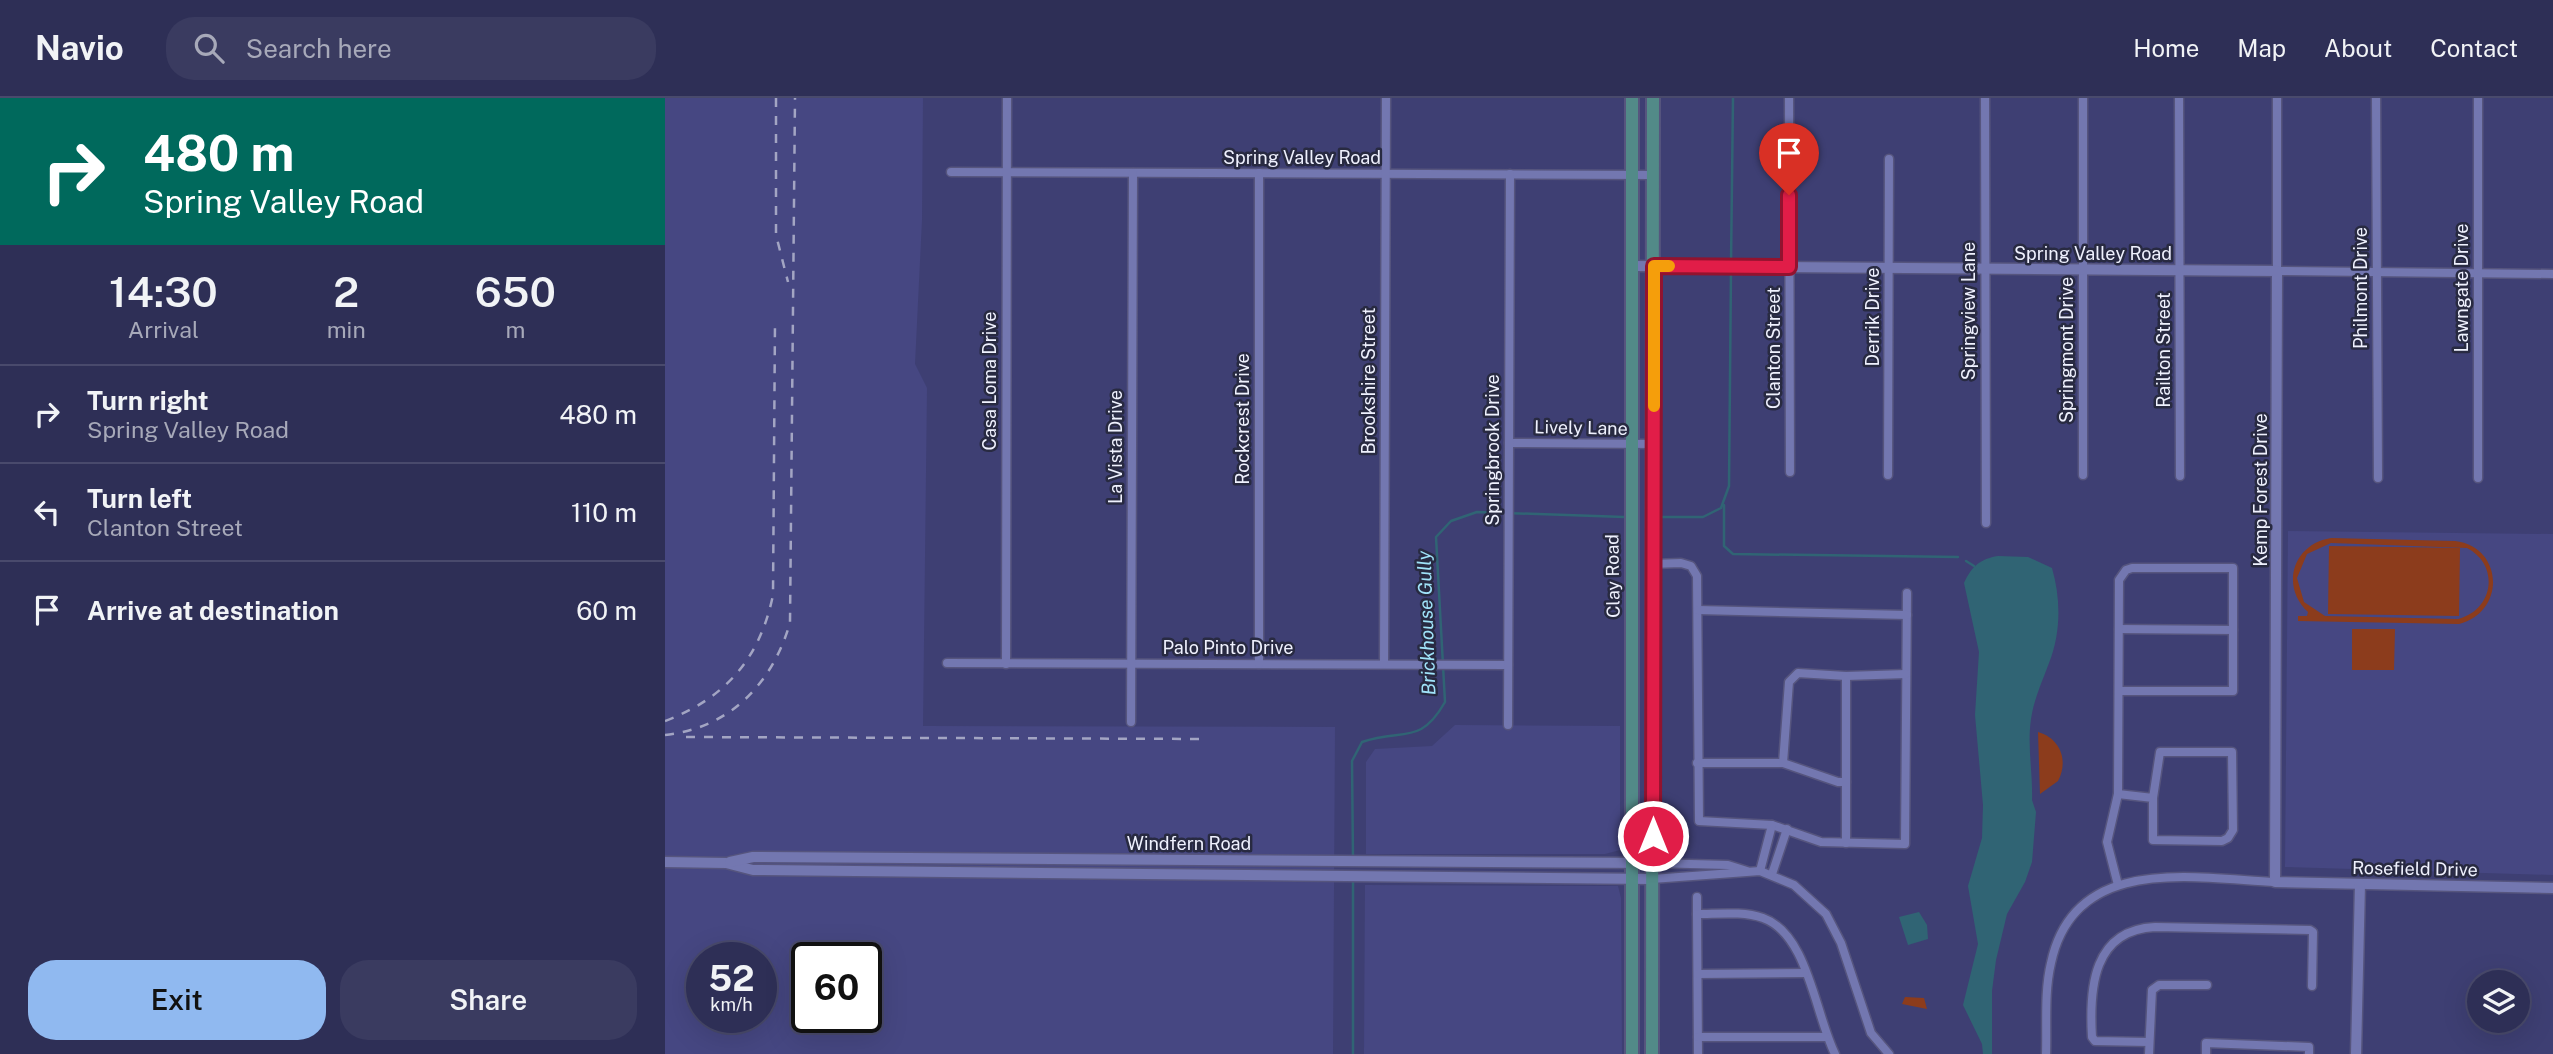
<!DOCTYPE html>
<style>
body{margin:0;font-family:"Public Sans",sans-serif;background:#3a3b60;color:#f1f3f6;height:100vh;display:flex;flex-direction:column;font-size:26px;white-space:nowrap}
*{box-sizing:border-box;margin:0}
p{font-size:23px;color:#a7a9b9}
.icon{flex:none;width:38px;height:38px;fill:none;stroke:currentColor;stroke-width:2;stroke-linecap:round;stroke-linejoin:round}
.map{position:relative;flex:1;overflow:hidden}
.panel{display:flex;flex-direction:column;background:#2e2f56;width:665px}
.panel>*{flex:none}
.guide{background:#00695c;color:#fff;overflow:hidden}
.fabs{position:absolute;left:1802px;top:872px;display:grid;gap:14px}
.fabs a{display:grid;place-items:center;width:63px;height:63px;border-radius:50%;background:#2e2f56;box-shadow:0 7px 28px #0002,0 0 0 2px #494a6c;font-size:35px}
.speed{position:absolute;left:21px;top:844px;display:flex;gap:14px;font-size:35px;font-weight:700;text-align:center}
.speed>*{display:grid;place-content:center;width:91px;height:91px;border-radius:50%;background:#2e2f56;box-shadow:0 7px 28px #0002,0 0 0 2px #494a6c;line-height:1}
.speed small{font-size:18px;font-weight:400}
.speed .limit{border:4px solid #111;border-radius:10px;background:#fff;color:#111}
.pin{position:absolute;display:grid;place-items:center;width:60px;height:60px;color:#fff;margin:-72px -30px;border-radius:50% 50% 50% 0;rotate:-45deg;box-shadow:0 0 7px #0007}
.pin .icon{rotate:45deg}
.me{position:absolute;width:77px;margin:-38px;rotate:0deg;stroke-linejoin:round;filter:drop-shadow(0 0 5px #0008)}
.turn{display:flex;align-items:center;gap:24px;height:147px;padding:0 28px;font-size:32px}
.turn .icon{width:91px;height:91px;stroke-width:2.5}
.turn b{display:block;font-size:49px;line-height:60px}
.eta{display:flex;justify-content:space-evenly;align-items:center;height:119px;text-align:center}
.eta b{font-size:42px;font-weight:600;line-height:49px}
.button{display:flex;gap:14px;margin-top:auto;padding:14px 28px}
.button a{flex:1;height:80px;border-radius:28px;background:#90b9f0;color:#111;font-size:28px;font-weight:600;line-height:80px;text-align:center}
.button a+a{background:#3a3b60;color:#f1f3f6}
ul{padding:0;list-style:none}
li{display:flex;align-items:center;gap:21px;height:98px;padding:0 28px;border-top:2px solid #494a6c}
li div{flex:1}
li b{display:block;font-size:26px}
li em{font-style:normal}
header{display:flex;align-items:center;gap:42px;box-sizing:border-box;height:98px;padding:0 35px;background:#2e2f56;border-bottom:2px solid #494a6c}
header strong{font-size:33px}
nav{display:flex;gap:38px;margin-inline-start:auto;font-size:24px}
.search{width:490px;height:63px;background:#3a3b60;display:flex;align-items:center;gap:18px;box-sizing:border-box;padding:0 24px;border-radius:28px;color:#a7a9b9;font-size:26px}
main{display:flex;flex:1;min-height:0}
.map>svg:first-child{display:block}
</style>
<header>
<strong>Navio</strong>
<div class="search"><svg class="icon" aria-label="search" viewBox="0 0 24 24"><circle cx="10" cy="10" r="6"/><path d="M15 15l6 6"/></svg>Search here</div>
<nav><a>Home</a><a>Map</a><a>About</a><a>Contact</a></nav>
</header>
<main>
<section class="panel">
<div class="guide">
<div class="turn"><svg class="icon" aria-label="right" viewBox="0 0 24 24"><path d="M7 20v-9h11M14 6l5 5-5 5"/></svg><div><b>480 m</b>Spring Valley Road</div></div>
</div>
<div class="eta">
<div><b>14:30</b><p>Arrival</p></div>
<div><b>2</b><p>min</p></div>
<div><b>650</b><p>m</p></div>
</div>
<ul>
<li><svg class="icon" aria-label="right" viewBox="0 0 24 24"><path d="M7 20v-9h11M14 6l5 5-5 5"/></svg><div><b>Turn right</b><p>Spring Valley Road</p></div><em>480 m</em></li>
<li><svg class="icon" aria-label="left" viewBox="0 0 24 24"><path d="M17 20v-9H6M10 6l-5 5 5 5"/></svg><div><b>Turn left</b><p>Clanton Street</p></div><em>110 m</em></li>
<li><svg class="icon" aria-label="arrive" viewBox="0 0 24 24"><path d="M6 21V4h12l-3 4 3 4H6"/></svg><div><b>Arrive at destination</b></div><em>60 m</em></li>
</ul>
<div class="button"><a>Exit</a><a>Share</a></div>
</section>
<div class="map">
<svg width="1888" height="956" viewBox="0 0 1888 956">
<rect width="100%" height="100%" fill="#3e3f73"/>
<g fill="#464782" fill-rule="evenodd">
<path d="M 0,0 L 258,0 L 257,122 L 250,266 L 262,290 L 258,628 L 670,629 L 668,956 L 0,956 ZM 37,859 L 96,859 L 96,919 L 37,919 ZM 142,859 L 201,859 L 201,919 L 142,919 Z"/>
<polygon points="1623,433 1888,436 1888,777 1620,769"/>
<polygon points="790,627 955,628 955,752 940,756 701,756 701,664 710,651 767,648"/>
<polygon points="700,787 953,788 956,800 957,956 699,956"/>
</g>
<g fill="#8c3c1c" fill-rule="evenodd">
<path d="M 1666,440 L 1790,443 C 1839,449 1841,514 1794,526 L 1633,523 L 1633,518 L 1642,518 L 1643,514 C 1615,488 1628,446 1666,440 ZM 1666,445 L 1802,450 C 1835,467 1829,512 1793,521 L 1660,518 L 1639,504 L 1632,480 L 1642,456 Z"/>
<polygon points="1664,448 1795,450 1794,518 1663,516"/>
<polygon points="1687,531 1730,531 1729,572 1687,572"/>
<path d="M 1373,634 C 1395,640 1404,663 1393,683 L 1375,696 Z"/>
<polygon points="1240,899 1259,900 1262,911 1237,906"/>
</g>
<g fill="#306474">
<path d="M 1333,458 L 1363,459 L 1387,470 C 1396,501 1396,535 1384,565 C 1377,584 1369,601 1366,621 C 1362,648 1368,675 1367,702 L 1371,714 L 1367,764 L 1360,784 L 1342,816 L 1331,862 L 1327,893 L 1327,956 L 1318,956 L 1317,946 L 1298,907 L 1313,846 L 1303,788 L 1317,740 L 1318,707 L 1310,617 L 1314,554 L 1299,485 C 1307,468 1315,461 1333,458 Z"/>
<polygon points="1254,814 1262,827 1263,841 1243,847 1234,819"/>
</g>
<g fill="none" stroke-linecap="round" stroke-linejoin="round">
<g stroke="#306474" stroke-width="2.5">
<polyline points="1066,166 1068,0"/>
<polyline points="1059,407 1059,448 1068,456 1293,459"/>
<polyline points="996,419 1038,419 1056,410 1064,388 1066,172"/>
<polyline points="1301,463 1309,468"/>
<path d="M 688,760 L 687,663 L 697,644 C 738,630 755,648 780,604 L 771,439 L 786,423 L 812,414 L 959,419"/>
<polyline points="688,781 688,956"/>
</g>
<defs>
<g id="minor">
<polyline points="1124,0 1125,374"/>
<polyline points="1320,0 1321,425"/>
<polyline points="1418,0 1418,377"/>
<polyline points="1514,0 1515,378"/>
<polyline points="1612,0 1612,173 1888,176"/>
<polyline points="1711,0 1713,380"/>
<polyline points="1813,0 1813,380"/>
<polyline points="286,74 988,77"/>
<polyline points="844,345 989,346"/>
<polyline points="1223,377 1224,61"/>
<polyline points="987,466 1016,465 1026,468 1032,478 1034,723 1107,727 1156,744 1240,746 1242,495"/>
<polyline points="1033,512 1242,517"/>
<polyline points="1454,531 1568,532"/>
<polyline points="282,565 843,567"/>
<polyline points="341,566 342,0"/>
<polyline points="594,566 594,75"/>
<polyline points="719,566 721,0"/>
<polyline points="466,624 468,75"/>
<polyline points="843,627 845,76"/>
<polyline points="1032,665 1118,665 1173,684 1181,684"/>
<polyline points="1118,665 1124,584 1133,575 1181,578 1241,576"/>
<polyline points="1453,696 1488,700 1495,654 1567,654 1568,732 1563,740 1557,743 1488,742 1488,700"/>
<polyline points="1181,745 1181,578"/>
<polyline points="988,765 1063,767 1082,773"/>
<polyline points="1095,773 1107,727"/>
<polyline points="1107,776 1122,731"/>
<polyline points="987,781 1095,773 1129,787 1161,816 1176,845 1206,935 1224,956"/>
<polyline points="1453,787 1442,744 1453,696 1454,482 1461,472 1467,470 1568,470 1568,593 1454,593"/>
<path d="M 1032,799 L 1032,816 C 1053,816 1078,813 1098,820 C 1143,836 1150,916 1170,956"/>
<polyline points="1032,816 1033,956"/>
<polyline points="1033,876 1140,875"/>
<polyline points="1033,939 1161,939"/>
<path d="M 1484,944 L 1430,943 L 1427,939 C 1424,890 1428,832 1490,829 L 1645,832 L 1648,834 L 1647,888"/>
<path d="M 1381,956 C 1382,927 1379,894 1386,865 C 1409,756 1528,780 1610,784"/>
<polyline points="1484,956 1487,892 1494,887 1542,887"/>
<polyline points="1541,956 1541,945 1644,949 1644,956"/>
</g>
<g id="tertiary">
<polyline points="969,168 1612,173 1610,784 1888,790"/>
<polyline points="0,764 61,765 88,772 987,781"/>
<polyline points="65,764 88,759 988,765"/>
<polyline points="1691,956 1695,786"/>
</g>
<g id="primary">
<polyline points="967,956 967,0"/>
<polyline points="987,956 988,0"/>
</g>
</defs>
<use href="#minor" stroke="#56557e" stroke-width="11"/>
<use href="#tertiary" stroke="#56557e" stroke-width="13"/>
<use href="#primary" stroke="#56557e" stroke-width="16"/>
<use href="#minor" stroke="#7377b0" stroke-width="8"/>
<use href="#tertiary" stroke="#7377b0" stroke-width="10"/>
<use href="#primary" stroke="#528a88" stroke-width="12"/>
<g stroke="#a3a5c3" stroke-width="2.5" stroke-dasharray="9 9" stroke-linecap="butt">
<polyline points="111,0 111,137 123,184"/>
<path d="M 0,623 C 61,600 95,560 108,497 L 110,224"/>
<path d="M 0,637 C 65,630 107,586 125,525 L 130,0"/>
<polyline points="21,639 540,641"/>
</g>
</g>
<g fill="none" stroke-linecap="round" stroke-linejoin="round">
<defs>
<polyline id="route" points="988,738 989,168 1124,169 1124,97"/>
</defs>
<use href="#route" stroke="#92132f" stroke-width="18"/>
<use href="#route" stroke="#e11d48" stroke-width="12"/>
<polyline stroke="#f59e0b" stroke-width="12" points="989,308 989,168 1004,168"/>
</g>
<g text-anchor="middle" stroke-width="5" stroke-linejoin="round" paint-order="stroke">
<g font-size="18" fill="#eff1fe" stroke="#282a41">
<text x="637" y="66">Spring Valley Road</text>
<text x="1428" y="162">Spring Valley Road</text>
<text transform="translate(1696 190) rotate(-90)" y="6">Philmont Drive</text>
<text transform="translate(1797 190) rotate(-90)" y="6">Lawngate Drive</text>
<text transform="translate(1304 213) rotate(-90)" y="6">Springview Lane</text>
<text transform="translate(1208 219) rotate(-90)" y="6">Derrik Drive</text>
<text transform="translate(1109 250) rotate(-90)" y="6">Clanton Street</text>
<text transform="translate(1402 252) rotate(-90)" y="6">Springmont Drive</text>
<text transform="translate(1499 252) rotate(-90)" y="6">Railton Street</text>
<text transform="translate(325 283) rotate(-90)" y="6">Casa Loma Drive</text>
<text transform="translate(704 283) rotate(-90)" y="6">Brookshire Street</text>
<text transform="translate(578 321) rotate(-90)" y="6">Rockcrest Drive</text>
<text transform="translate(916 330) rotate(1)" y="6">Lively Lane</text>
<text transform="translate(451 349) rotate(-90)" y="6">La Vista Drive</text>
<text transform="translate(828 352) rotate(-90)" y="6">Springbrook Drive</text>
<text transform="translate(1596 392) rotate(-90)" y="6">Kemp Forest Drive</text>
<text transform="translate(948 478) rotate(-91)" y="6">Clay Road</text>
<text x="563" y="556">Palo Pinto Drive</text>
<text x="524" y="752">Windfern Road</text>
<text transform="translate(1750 771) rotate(1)" y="6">Rosefield Drive</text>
</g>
<g font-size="19" font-style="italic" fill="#a0e3f9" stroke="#282a41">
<text transform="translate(761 525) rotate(-92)" y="7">Brickhouse Gully</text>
</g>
</g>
</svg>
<div class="fabs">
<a><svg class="icon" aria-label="layers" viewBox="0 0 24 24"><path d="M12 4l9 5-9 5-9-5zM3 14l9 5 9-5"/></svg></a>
</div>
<div class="speed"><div>52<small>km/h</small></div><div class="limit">60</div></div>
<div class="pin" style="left:1124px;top:97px;background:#d93025"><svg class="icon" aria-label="arrive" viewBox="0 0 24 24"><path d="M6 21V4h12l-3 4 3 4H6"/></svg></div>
<svg class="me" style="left:988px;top:738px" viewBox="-20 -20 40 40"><circle r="17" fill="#e11d48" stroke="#fff" stroke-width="3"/><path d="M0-11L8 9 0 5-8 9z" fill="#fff"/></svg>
</div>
</main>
